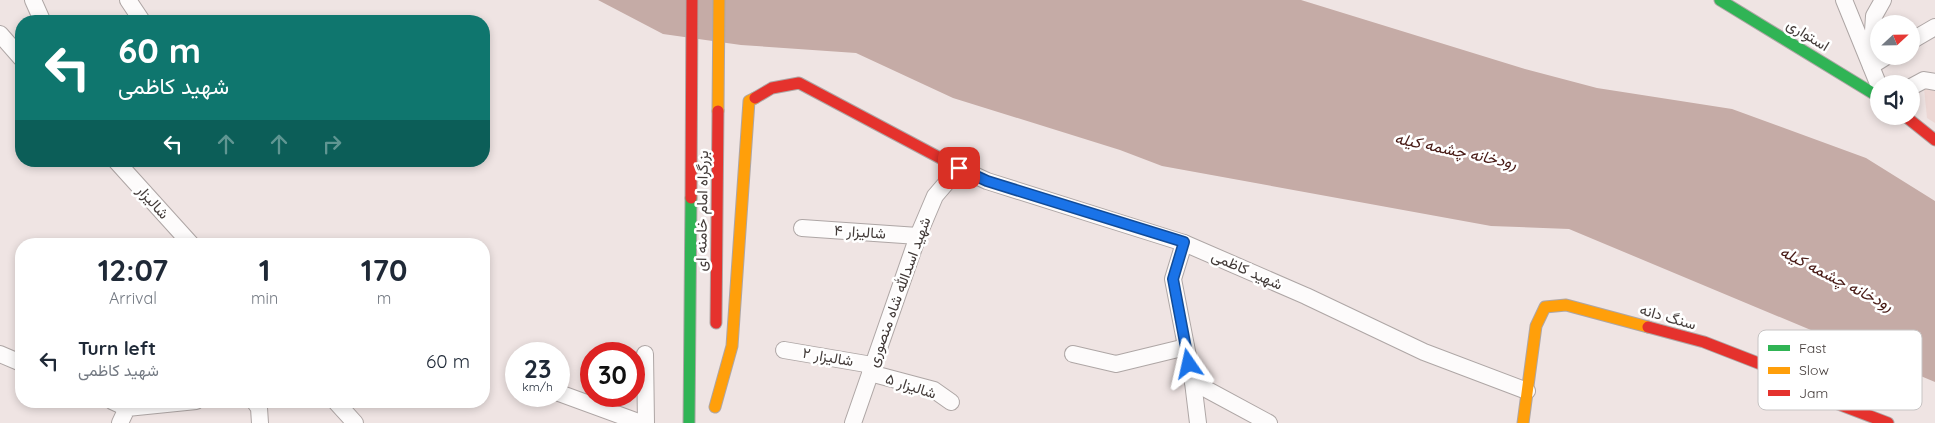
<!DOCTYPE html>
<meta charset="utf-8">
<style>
body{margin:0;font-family:Quicksand,Vazirmatn,sans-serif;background:#f2f2f3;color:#1f2937;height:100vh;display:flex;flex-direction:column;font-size:19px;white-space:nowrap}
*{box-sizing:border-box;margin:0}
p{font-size:16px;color:#747a83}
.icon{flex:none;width:28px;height:28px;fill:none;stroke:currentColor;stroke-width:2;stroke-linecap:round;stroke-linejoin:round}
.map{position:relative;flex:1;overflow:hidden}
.sheet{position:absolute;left:15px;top:238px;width:475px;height:170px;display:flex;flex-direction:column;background:#fff;border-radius:20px;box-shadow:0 2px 8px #0003}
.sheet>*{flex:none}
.banner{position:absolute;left:15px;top:15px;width:475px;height:152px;border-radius:20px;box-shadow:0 2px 8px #0003;background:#0f766e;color:#fff;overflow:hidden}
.needle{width:32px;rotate:68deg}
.buttons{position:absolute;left:1870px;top:15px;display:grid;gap:10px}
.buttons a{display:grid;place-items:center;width:50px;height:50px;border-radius:50%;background:#fff;box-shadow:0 2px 8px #0003;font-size:25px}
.speed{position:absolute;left:505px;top:342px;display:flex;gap:10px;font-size:25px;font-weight:700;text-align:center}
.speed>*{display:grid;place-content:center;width:65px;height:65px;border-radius:50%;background:#fff;box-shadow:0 2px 8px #0003;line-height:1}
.speed small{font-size:12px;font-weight:400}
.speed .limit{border:8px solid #d22;background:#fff;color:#111}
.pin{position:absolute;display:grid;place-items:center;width:42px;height:42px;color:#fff;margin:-21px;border-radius:10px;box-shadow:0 2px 8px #0006}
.me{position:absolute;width:55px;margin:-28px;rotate:349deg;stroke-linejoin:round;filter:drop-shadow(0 0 4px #0008)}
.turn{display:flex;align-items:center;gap:18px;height:105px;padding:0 20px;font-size:22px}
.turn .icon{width:65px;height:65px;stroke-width:2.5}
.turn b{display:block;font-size:35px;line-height:42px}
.lanes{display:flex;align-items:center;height:48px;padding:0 20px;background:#0003;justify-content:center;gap:25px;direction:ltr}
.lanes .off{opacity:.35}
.eta{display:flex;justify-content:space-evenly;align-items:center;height:85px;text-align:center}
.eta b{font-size:30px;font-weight:700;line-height:35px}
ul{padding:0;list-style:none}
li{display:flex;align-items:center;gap:15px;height:75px;padding:0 20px}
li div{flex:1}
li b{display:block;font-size:19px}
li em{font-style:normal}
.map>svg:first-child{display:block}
</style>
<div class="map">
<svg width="1935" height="423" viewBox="0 0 1935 423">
<rect width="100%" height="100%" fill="#efe4e3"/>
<polygon fill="#ecd7d4" points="1924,88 1935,90 1935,123 1927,118"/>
<polygon fill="#c5aba6" points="598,0 1301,0 1525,69 1597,88 1732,109 1866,158 1935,201 1935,382 1569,229 1491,226 1162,166 1120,150 953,98 856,53 741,45 663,34"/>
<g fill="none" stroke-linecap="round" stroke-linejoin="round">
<defs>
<g id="street">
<polyline points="33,0 41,18 40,21"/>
<polyline points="128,0 142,21"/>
<polyline points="1844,0 1879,86"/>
<polyline points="0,34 21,58"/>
<polyline points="1911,41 1935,27"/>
<polyline points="1871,61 1874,16 1883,0"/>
<polyline points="1871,66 1887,56"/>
<polyline points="1911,87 1924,80 1935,82"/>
<polyline points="116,161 191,244"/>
<polyline points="802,228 918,236"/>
<polyline points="1184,243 1173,279 1193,382 1198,423"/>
<polyline points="784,350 872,365"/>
<polyline points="0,354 21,363"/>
<polyline points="645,354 646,423"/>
<polyline points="1073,354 1116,364 1186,347"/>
<polyline points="870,373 934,390 951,402"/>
<polyline points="1193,382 1269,423"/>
<polyline points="559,393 641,423"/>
<polyline points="112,401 127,408"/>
<polyline points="254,401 259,408 260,423"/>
<polyline points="335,401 355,423"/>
<polyline points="120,423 127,408 196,401"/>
<polyline points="853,423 918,236 935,196 959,168 987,181 1184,243 1306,296 1424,352 1527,391"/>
</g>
<g id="fast">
<polyline points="1720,0 1879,97"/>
<polyline points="689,423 691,198"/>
</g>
<g id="slow">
<polyline points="718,111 719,0"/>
<polyline points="715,407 732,346 749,101 755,98"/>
<polyline points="1523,423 1536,326 1545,307 1566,305 1648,327"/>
</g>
<g id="jam">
<polyline points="755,98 772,88 799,83 959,168"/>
<polyline points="1905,116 1935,140"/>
<polyline points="691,198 692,0"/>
<polyline points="716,323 718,111"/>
<polyline points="1648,327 1704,342 1771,368 1825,399 1888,423"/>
</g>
</defs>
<use href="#street" stroke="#aea6a5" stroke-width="18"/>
<use href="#fast" stroke="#aea6a5" stroke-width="13"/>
<use href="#slow" stroke="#aea6a5" stroke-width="13"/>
<use href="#jam" stroke="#aea6a5" stroke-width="13"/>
<use href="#street" stroke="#fdfbfb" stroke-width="16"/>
<use href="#fast" stroke="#30b455" stroke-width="11"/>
<use href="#slow" stroke="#ff9f0a" stroke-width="11"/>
<use href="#jam" stroke="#e5322d" stroke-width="11"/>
</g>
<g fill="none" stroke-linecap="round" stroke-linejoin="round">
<defs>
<polyline id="route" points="959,168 987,181 1184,242 1173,279 1189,364"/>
</defs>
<use href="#route" stroke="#114b97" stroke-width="12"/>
<use href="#route" stroke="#1a73e8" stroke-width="9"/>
</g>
<g text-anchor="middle" stroke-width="5" stroke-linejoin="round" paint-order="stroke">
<g font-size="15" fill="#433b39" stroke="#fff">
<text transform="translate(1808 35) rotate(32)" y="5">استواری</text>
<text transform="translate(153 202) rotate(48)" y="5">شالیزار</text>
<text transform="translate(702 211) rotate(-89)" y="5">بزرگراه امام خامنه ای</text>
<text transform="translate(860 232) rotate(4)" y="5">شالیزار ۴</text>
<text transform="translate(1247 270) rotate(24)" y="5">شهید کاظمی</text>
<text transform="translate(899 292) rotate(-70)" y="5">شهید اسدالله شاه منصوری</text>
<text transform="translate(1668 317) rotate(16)" y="5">سنگ دانه</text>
<text transform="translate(828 357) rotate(10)" y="5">شالیزار ۲</text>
<text transform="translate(911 386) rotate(18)" y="5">شالیزار ۵</text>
</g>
<g font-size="16" font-style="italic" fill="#481a15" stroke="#fff">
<text transform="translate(1456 150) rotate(12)" y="6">رودخانه چشمه کیله</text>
<text transform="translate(1837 278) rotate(27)" y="6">رودخانه چشمه کیله</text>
</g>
</g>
<rect x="1758" y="330" width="164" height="80" rx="8" fill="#fff" stroke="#c7c4c4" stroke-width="1"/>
<rect x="1768" y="345" width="22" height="6" fill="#30b455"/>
<rect x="1768" y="367" width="22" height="7" fill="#ff9f0a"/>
<rect x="1768" y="390" width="22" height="6" fill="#e5322d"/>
<g font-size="14" fill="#433b39">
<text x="1799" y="353">Fast</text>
<text x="1799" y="375">Slow</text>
<text x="1799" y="398">Jam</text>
</g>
</svg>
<div class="buttons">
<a><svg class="needle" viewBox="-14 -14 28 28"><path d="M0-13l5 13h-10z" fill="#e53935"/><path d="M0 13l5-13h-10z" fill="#747a83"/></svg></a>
<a><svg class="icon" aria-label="sound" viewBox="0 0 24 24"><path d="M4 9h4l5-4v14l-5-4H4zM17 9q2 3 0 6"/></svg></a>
</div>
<div class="speed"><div>23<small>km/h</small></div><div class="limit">30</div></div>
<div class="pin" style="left:959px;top:168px;background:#d93025"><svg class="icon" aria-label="arrive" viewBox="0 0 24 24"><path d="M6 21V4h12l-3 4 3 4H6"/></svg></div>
<svg class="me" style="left:1189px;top:364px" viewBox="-20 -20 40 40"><path d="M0-17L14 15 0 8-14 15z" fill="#1a73e8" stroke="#fff" stroke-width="4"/></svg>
<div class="banner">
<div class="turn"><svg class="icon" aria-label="left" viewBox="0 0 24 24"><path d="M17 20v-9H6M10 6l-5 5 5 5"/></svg><div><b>60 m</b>شهید کاظمی</div></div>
<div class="lanes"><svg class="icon" aria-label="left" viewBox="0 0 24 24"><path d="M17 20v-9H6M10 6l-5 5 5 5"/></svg><svg class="icon off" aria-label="ahead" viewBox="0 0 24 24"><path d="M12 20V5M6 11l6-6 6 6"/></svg><svg class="icon off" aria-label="ahead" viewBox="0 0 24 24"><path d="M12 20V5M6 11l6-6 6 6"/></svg><svg class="icon off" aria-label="right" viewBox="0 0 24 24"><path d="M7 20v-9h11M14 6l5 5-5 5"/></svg></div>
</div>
<section class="sheet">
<div class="eta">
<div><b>12:07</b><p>Arrival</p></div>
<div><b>1</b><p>min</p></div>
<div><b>170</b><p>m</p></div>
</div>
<ul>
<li><svg class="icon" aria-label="left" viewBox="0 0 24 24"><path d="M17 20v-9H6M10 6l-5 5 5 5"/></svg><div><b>Turn left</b><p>شهید کاظمی</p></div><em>60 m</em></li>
</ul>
</section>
</div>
